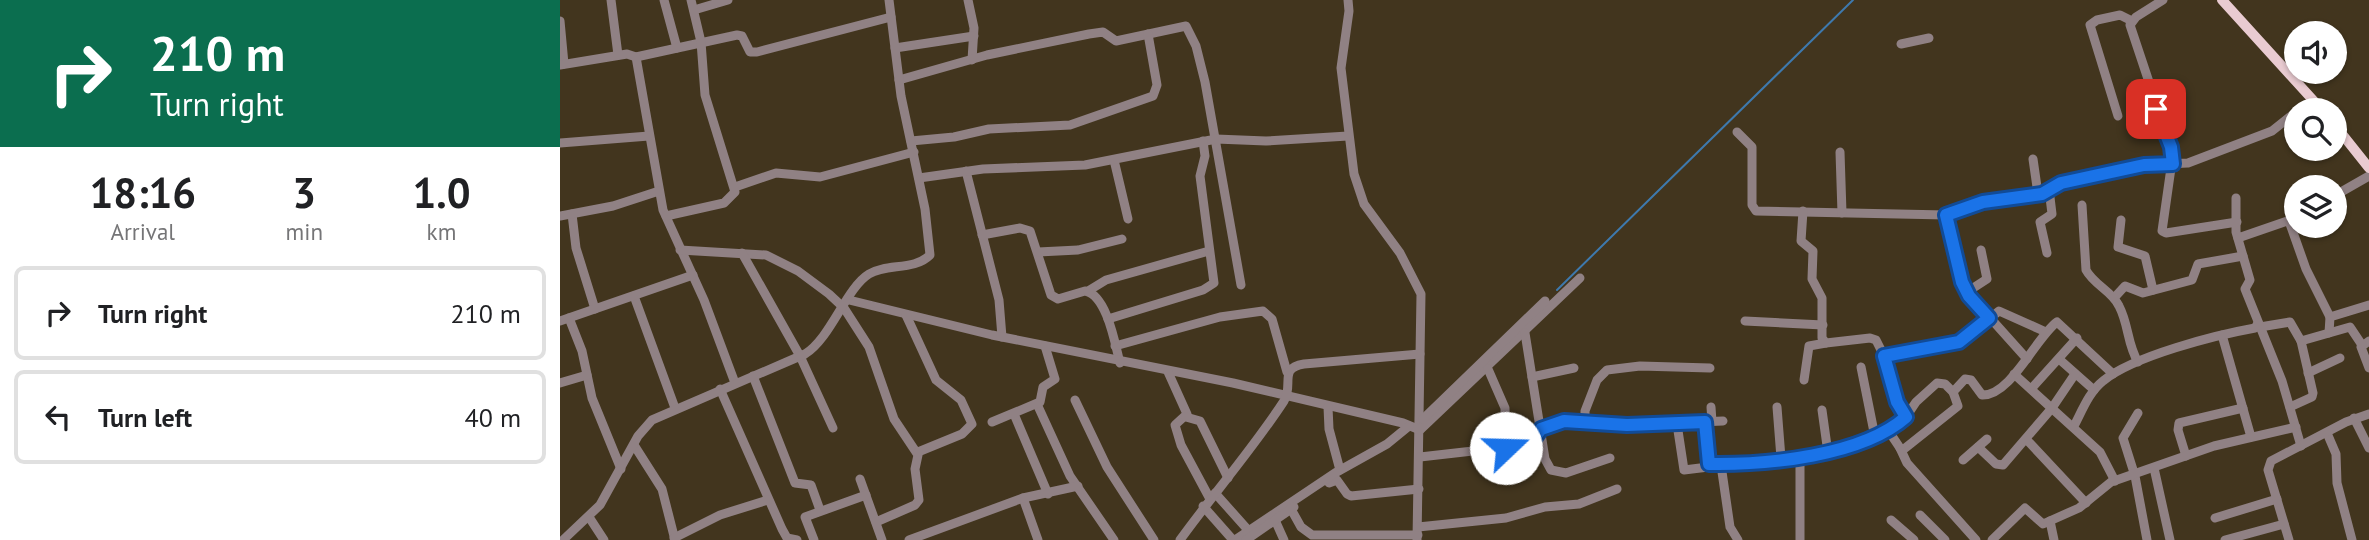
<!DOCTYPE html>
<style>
body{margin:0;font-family:"PT Sans",sans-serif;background:#f6f6f6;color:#202124;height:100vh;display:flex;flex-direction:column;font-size:26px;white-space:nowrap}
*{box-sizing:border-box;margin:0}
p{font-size:23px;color:#757577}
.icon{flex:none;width:38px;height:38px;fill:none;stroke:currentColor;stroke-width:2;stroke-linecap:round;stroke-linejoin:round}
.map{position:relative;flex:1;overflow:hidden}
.panel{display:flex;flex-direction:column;background:#fff;width:560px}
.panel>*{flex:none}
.top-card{background:#0b6e4f;color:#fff;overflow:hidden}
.buttons{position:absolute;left:1724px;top:21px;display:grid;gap:14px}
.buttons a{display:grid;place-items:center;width:63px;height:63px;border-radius:50%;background:#fff;box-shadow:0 2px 5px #0004;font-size:35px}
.pin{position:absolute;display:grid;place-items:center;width:60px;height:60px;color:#fff;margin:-30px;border-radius:14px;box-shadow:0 4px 10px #0006}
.me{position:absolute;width:77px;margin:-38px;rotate:69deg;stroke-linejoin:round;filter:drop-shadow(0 0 5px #0008)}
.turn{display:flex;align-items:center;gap:24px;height:147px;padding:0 35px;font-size:32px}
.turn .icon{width:91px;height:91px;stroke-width:2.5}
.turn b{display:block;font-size:49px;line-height:60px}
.eta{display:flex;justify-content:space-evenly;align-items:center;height:119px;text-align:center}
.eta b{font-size:42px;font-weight:700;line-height:49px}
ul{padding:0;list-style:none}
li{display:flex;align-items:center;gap:21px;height:94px;margin:0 14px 10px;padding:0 21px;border:4px solid #e0e0e0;border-radius:10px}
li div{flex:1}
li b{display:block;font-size:26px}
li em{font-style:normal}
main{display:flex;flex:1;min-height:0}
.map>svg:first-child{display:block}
</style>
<main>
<section class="panel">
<div class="top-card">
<div class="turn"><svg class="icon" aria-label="right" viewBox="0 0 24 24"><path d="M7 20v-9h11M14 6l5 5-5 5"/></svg><div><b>210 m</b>Turn right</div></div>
</div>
<div class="eta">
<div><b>18:16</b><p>Arrival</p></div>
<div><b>3</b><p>min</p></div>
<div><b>1.0</b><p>km</p></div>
</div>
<ul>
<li><svg class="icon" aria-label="right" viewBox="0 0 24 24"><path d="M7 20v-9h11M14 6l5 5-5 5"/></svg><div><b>Turn right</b></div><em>210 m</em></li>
<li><svg class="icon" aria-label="left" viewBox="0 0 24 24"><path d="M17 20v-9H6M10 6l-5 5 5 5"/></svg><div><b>Turn left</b></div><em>40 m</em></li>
</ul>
</section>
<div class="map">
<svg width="1809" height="540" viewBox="0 0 1809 540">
<rect width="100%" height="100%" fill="#42351e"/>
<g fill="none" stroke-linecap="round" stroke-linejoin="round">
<polyline stroke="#3e79ad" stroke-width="2" points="997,290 1293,0"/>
<g stroke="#908184" stroke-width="9">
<polyline points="51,0 58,55"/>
<polyline points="104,0 117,48"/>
<polyline points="408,0 414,28 412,60"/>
<polyline points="788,0 789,11 781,68 794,174 804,204 840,253 861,294 857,540"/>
<polyline points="1603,0 1576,17 1570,25 1613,154 1602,231 1606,233 1677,222"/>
<polyline points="134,10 168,0"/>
<polyline points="0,21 4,64"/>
<polyline points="1341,44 1369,38"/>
<polyline points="335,48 414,36"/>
<polyline points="76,57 177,35 182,36 190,52 197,52 331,17"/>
<polyline points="0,65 67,54 76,57 103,210 144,300 175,383"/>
<polyline points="339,80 427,55 529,34 543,32 556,41 626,26 636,46 645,82 681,285"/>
<polyline points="1558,116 1530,25 1537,20 1560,15 1572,21"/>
<polyline points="1177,132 1192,147 1192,205 1196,211 1386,215 1397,266 1407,292 1467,359"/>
<polyline points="351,141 394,137 429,129 510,125 593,96 597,85 588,34"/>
<polyline points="0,143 89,136"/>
<polyline points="1280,152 1282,213"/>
<polyline points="1473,159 1478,194"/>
<polyline points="554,160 568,219"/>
<polyline points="406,171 439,300 442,337"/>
<polyline points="359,178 423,169 525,165 656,139 706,141 788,136"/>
<polyline points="175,187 216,173 260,177 354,152"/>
<polyline points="1774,196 1809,176"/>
<polyline points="1676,198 1676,232 1690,280 1685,289 1722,381 1741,446"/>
<path d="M 1522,205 L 1526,270 C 1534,285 1552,291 1559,306 C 1569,325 1567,344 1578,362"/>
<polyline points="1243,211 1241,241 1253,251 1252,279 1262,298 1262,338 1266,343 1310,338 1316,340 1324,356 1403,340 1439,311 1486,332"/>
<polyline points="12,214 16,248 35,309"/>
<polyline points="1386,215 1423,202 1482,194 1501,183 1584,165 1628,163 1712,131 1736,112"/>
<polyline points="0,216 53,206 99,191"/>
<polyline points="106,216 164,203 175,192 145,95 141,42 131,0"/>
<polyline points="1561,220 1558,247 1585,256 1593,290"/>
<polyline points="1729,221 1746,269 1770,317"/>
<path d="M 422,235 L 460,228 L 470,231 L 491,295 L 498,299 L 525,291 C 547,295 555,344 560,363"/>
<polyline points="1678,238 1736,218"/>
<polyline points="120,250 206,255 238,271 269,294 284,308 309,347 334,419 358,455 355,469 359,500 355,505 316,522"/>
<polyline points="478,252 518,250 562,239"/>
<polyline points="182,253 240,356 273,428"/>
<polyline points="1487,253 1480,222 1492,214 1489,189"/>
<polyline points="528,291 546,280 649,251"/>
<polyline points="1407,292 1427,279 1421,250"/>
<polyline points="74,296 115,408"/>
<polyline points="1554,298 1565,286 1583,293 1632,280 1638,264 1683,256"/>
<polyline points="289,300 432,335 673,383 843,423 860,430 1020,278"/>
<polyline points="346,315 376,380 401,400 412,424 402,434 358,452"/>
<polyline points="9,318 22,351 32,398 61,469"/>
<polyline points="548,319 643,290 654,283 640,176 645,156 643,141"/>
<polyline points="0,321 133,275"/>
<polyline points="1185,321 1263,325"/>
<polyline points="1700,327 1730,322 1741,341"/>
<polyline points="965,333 985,459 991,470 1006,473 1050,458"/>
<polyline points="1769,333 1770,317 1809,305"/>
<polyline points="1662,335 1691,437"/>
<polyline points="1809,341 1801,347 1809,368"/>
<polyline points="555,346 660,317 703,311 712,319 727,372"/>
<polyline points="1324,356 1337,402 1346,417"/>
<polyline points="1499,359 1534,390"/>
<polyline points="1301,367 1315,437"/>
<polyline points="928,369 945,408 946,448"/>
<polyline points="608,372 627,414 615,425 621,445 650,499"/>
<polyline points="1748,373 1780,358"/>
<polyline points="1454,374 1540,452 1555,481"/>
<polyline points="193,376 235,483 251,485 260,510"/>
<polyline points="972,377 1014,368"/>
<polyline points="1244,380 1249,346 1266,343"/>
<polyline points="0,383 27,375"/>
<polyline points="160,389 222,529 227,538 237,540"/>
<polyline points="1471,389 1517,338"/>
<polyline points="515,400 547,467 594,540"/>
<polyline points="477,404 510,476 554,540"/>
<polyline points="768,407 769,429 780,470"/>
<polyline points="1151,407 1152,422"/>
<polyline points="1217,407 1221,458 1268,453"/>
<polyline points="1730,407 1752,397 1753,393 1741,341 1790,327 1802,345"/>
<path d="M 1262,410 L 1268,453 L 1303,442 L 1328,430 L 1346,417 L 1356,402 L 1377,383 L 1385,384 L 1393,392 L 1405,379 L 1411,380 L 1422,395 C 1451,396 1476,337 1497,322 L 1553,374"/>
<polyline points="1578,413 1563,438 1575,476 1587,540"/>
<polyline points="454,414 488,494"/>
<polyline points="626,417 640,421 668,478"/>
<polyline points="1794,418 1809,448"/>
<polyline points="863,419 985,301"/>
<polyline points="432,422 480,402 483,387 495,379 485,346"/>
<polyline points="1145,422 1149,464"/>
<polyline points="1025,423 1025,411 1037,380 1047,370 1080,366 1150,368"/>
<polyline points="1117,424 1124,470 1221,458"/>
<path d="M 1514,426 C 1522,411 1529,392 1543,381 C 1573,356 1656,335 1695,328 L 1698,323"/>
<polyline points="1328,430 1340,448 1344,449 1398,406 1393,392"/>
<polyline points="1767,433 1776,454 1777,483 1792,540"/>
<polyline points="1466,439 1526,503"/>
<polyline points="74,445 102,489 115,540"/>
<polyline points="1418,447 1436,464 1443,465 1492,408 1515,374"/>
<polyline points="1340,448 1347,463 1416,540"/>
<polyline points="1240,456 1240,540"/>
<polyline points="1626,456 1618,430 1619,423 1683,408"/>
<polyline points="860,457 966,445 973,441 985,426 1004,421 1067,425 1163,421"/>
<polyline points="1403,460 1427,439"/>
<polyline points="1161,465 1170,527 1178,540"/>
<polyline points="1594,468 1610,540"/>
<polyline points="300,479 322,540"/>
<polyline points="769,483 777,480 787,494 791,496 859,489"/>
<polyline points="655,493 688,530"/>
<polyline points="463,498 478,540"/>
<polyline points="643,506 673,540"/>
<polyline points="731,509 741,527 752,535 858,535"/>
<polyline points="1360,515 1385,540"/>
<polyline points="29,517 44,540"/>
<polyline points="1655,518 1717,499"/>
<polyline points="715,520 724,540"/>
<polyline points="1331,520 1354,540"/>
<polyline points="1490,521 1494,540"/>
<polyline points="858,527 946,518 985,507 1019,504 1057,489"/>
<polyline points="114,538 160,515 208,500"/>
<path d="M 3,540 L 40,505 L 78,436 L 92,420 L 245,354 C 271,338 286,288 309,274 C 327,263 354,271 370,255 L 365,209 L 341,96 L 329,0"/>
<polyline points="254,540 245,517 306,495"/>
<polyline points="349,540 463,498 518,486"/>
<path d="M 620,540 C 654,493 692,450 724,401 C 734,385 718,368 744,364 L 860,354"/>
<polyline points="675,540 775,473 827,444 849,426"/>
<polyline points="686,540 734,507"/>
<polyline points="1432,540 1465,508 1483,524 1519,508 1551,482 1654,446 1736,427"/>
<polyline points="1665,540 1724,524"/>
<polyline points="1729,540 1708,470 1711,461 1786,422 1809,414"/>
</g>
<g stroke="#e9cbd1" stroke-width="10">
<polyline points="1662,0 1762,110"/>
<polyline points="1774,124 1809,168"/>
</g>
</g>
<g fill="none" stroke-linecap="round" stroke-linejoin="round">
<defs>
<path id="route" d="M 946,448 L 970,444 L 981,429 L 1004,421 L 1067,425 L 1145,422 L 1149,464 C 1207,465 1302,456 1346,417 L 1337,402 L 1324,356 L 1399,342 L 1429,318 L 1409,296 L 1402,282 L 1386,215 L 1423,202 L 1482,194 L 1501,183 L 1584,165 L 1613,164 L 1611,147 L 1596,109"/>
</defs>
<use href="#route" stroke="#114b97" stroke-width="18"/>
<use href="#route" stroke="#1a73e8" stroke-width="12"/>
</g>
</svg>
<div class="buttons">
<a><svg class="icon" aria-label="sound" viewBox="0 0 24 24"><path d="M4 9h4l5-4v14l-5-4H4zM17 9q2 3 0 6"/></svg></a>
<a><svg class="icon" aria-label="search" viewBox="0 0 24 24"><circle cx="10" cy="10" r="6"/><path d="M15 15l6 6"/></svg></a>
<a><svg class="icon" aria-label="layers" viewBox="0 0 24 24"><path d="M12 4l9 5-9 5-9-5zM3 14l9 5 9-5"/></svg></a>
</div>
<div class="pin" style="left:1596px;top:109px;background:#d93025"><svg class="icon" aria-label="arrive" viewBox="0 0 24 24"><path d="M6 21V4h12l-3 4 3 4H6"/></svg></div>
<svg class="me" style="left:946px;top:448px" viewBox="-20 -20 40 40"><circle r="19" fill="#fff"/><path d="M0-13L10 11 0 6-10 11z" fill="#1a73e8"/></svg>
</div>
</main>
